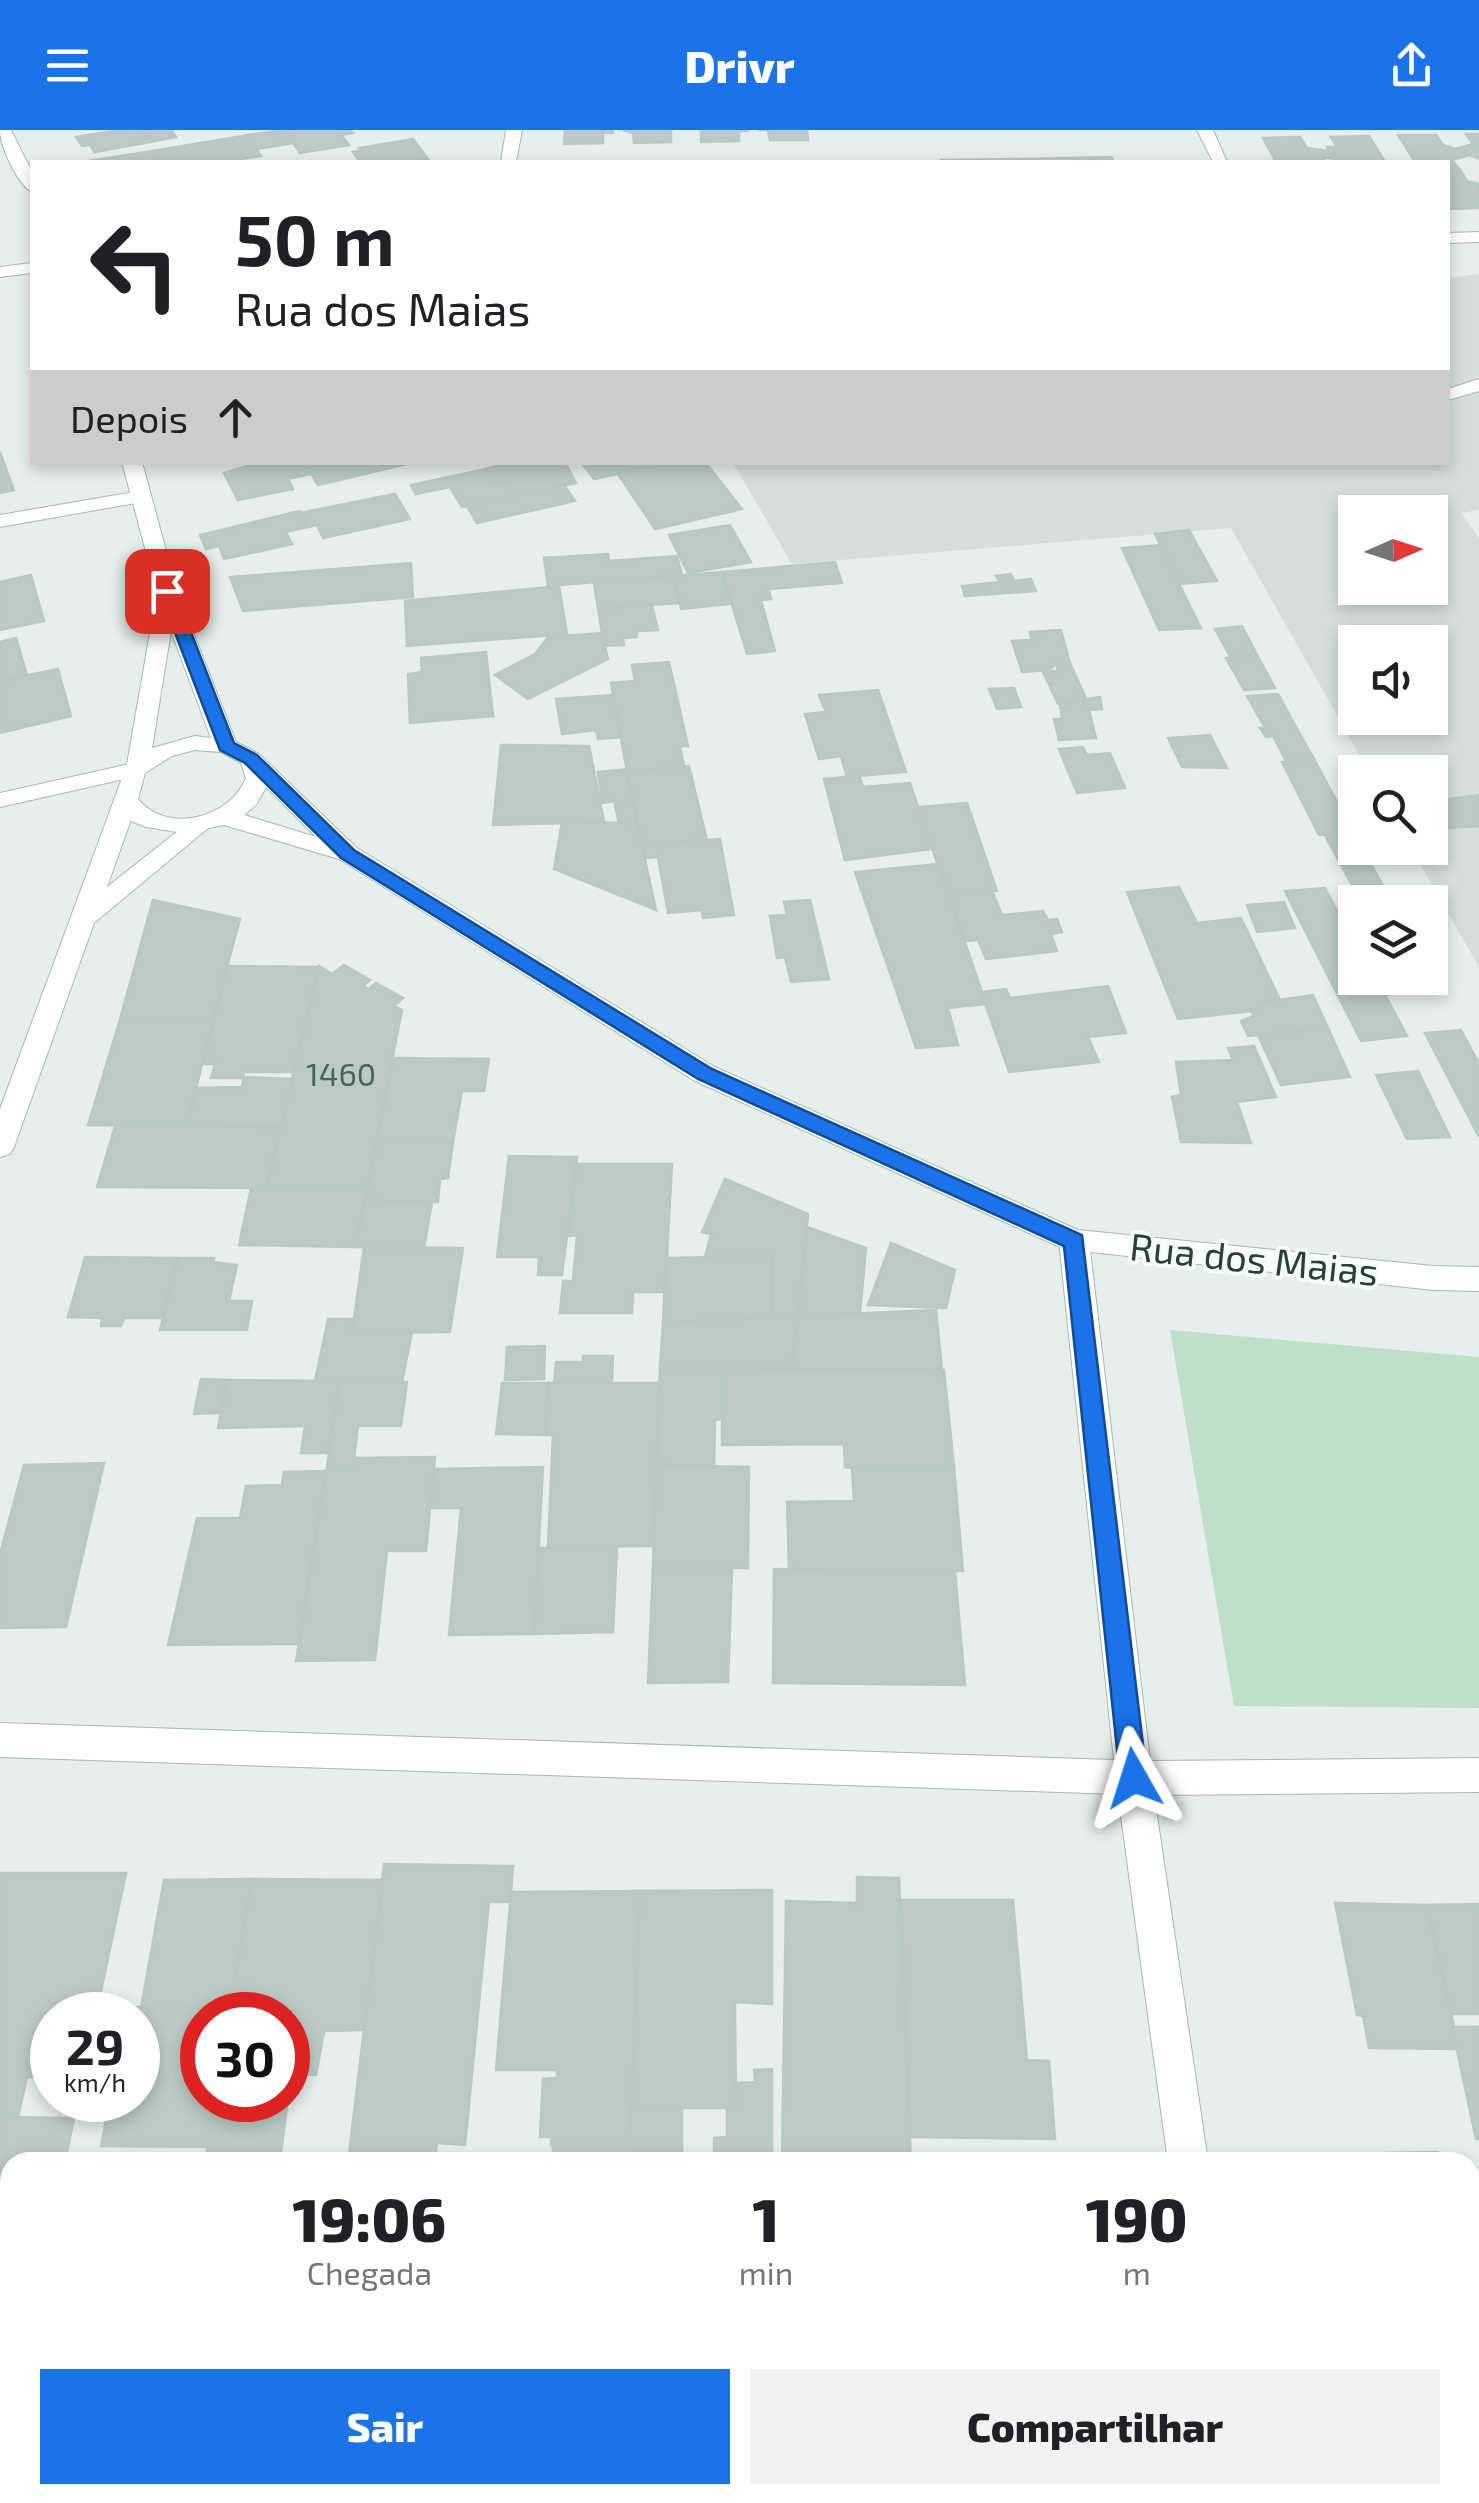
<!DOCTYPE html>
<html lang="pt">
<style>
body{margin:0;font-family:"Exo 2",sans-serif;background:#f2f2f2;color:#202124;height:100vh;display:flex;flex-direction:column;font-size:38px;white-space:nowrap}
*{box-sizing:border-box;margin:0}
p{font-size:32px;color:#757577}
.icon{flex:none;width:55px;height:55px;fill:none;stroke:currentColor;stroke-width:2;stroke-linecap:round;stroke-linejoin:round}
.map{position:relative;flex:1;overflow:hidden}
.panel{position:absolute;left:0px;top:2022px;width:1480px;height:352px;display:flex;flex-direction:column;background:#fff;border-radius:30px 30px 0 0;box-shadow:0 5px 15px #0003}
.panel>*{flex:none}
.guide{position:absolute;left:30px;top:30px;width:1420px;height:305px;border-radius:0px;box-shadow:0 5px 15px #0003;background:#fff;color:#202124;overflow:hidden}
.needle{width:65px;rotate:87deg}
.fabs{position:absolute;left:1338px;top:365px;display:grid;gap:20px}
.fabs a{display:grid;place-items:center;width:110px;height:110px;border-radius:0px;background:#fff;box-shadow:0 5px 15px #0003;font-size:50px}
.speed{position:absolute;left:30px;top:1862px;display:flex;gap:20px;font-size:50px;font-weight:700;text-align:center}
.speed>*{display:grid;place-content:center;width:130px;height:130px;border-radius:50%;background:#fff;box-shadow:0 5px 15px #0003;line-height:1}
.speed small{font-size:25px;font-weight:400}
.speed .limit{border:15px solid #d22;background:#fff;color:#111}
.pin{position:absolute;display:grid;place-items:center;width:85px;height:85px;color:#fff;margin:-42px;border-radius:20px;box-shadow:0 5px 15px #0006}
.me{position:absolute;width:110px;margin:-55px;rotate:354deg;stroke-linejoin:round;filter:drop-shadow(0 0 8px #0008)}
.turn{display:flex;align-items:center;gap:35px;height:210px;padding:0 40px;font-size:45px}
.turn .icon{width:130px;height:130px;stroke-width:2.5}
.turn b{display:block;font-size:70px;line-height:85px}
.then{display:flex;align-items:center;height:95px;padding:0 40px;background:#0003;gap:20px;font-size:38px}
.eta{display:flex;justify-content:space-evenly;align-items:center;height:170px;text-align:center}
.eta b{font-size:60px;font-weight:800;line-height:70px}
.primary-button{display:flex;gap:20px;margin-top:auto;padding:20px 40px}
.primary-button a{flex:1;height:115px;border-radius:0px;background:#1a73e8;color:#fff;font-size:40px;font-weight:800;line-height:115px;text-align:center}
.primary-button a+a{background:#f2f2f2;color:#202124}
header{display:flex;justify-content:space-between;align-items:center;height:130px;padding:0 40px;background:#1a73e8;color:#fff;font-size:45px;font-weight:800}
.map>svg:first-child{display:block}
</style>
<header><svg class="icon" aria-label="menu" viewBox="0 0 24 24"><path d="M4 6h16M4 12h16M4 18h16"/></svg>Drivr<svg class="icon" aria-label="share" viewBox="0 0 24 24"><path d="M12 15V3M7 8l5-5 5 5M5 13v7h14v-7"/></svg></header>
<div class="map">
<svg width="1479" height="2373" viewBox="0 0 1479 2373">
<rect width="100%" height="100%" fill="#e6efeb"/>
<path fill="#d4dfda" fill-rule="evenodd" d="M 1479,144 L 1479,380 L 1461,383 L 1479,408 L 1479,837 L 1411,718 L 1430,718 L 1430,642 L 1369,642 L 1231,398 L 792,434 L 733,333 L 1448,332 L 1448,148 ZM 1355,382 L 1430,382 L 1430,458 L 1355,458 ZM 1355,512 L 1430,512 L 1430,588 L 1355,588 Z"/>
<polygon fill="#bfe0c8" points="1170,1200 1479,1227 1479,1578 1234,1576"/>
<g fill="#bbcac4" stroke="#b8c9c2" stroke-width="2.5">
<polygon points="121,0 141,0 149,12 94,22 91,15 82,16 76,7"/>
<polygon points="141,0 171,0 176,7 149,12"/>
<polygon points="284,0 293,13 257,19 248,5"/>
<polygon points="284,0 350,0 353,3 341,5 349,15 300,23"/>
<polygon points="565,0 613,0 613,3 603,3 603,13 564,14"/>
<polygon points="623,0 671,0 671,12 634,13 633,3"/>
<polygon points="701,0 748,0 748,1 739,1 739,11 701,12"/>
<polygon points="759,0 807,0 808,10 770,10 768,0"/>
<polygon points="1466,4 1479,4 1479,29 1470,25 1452,30 1460,40 1448,41 1448,32 1415,32 1398,5 1436,5 1443,15 1455,19 1473,14"/>
<polygon points="248,5 261,26 220,32 154,31 159,30 153,21"/>
<polygon points="1369,6 1385,32 1336,32 1333,28 1323,28 1325,32 1276,32 1263,8 1300,7 1307,18 1329,21 1327,17 1337,17 1331,7"/>
<polygon points="413,9 428,29 360,32 353,22 362,21 359,18"/>
<polygon points="153,21 159,30 155,32 81,32"/>
<polygon points="1111,27 1114,32 1027,32 1026,29"/>
<polygon points="1026,29 1027,32 940,30"/>
<polygon points="1460,40 1467,51 1479,54 1479,78 1448,79 1448,41"/>
<polygon points="0,322 14,360 0,363"/>
<polygon points="260,332 304,332 311,344 288,349 293,359 238,370 224,343"/>
<polygon points="304,332 410,332 411,333 318,355"/>
<polygon points="565,332 576,353 515,366 506,352 495,354 486,339 511,332"/>
<polygon points="581,332 671,332 594,349"/>
<polygon points="671,332 705,332 742,379 655,399 618,344"/>
<polygon points="486,339 495,354 506,352 515,366 462,377 450,357 416,364 411,355"/>
<polygon points="564,355 575,371 477,393 467,376"/>
<polygon points="395,364 410,389 323,408 317,395 308,397 300,383"/>
<polygon points="300,381 308,397 286,402 292,414 224,429 219,416 206,419 200,405"/>
<polygon points="730,395 751,432 688,443 669,405"/>
<polygon points="1189,400 1217,451 1179,454 1155,404"/>
<polygon points="1161,415 1179,454 1201,498 1159,500 1122,418"/>
<polygon points="608,424 609,431 677,426 682,445 548,456 544,428"/>
<polygon points="835,432 842,453 769,459 771,469 761,470 775,521 747,524 722,442"/>
<polygon points="411,433 413,467 243,481 230,447"/>
<polygon points="722,442 730,474 681,479 674,446"/>
<polygon points="1011,444 1014,451 1031,449 1036,461 965,466 962,456 1000,452 996,446"/>
<polygon points="31,445 44,491 0,500 0,452"/>
<polygon points="674,446 680,473 598,478 594,453"/>
<polygon points="559,456 567,504 407,516 405,471"/>
<polygon points="652,475 658,500 637,501 637,507 623,508 624,515 604,516 598,478"/>
<polygon points="1242,496 1257,525 1231,528 1215,499"/>
<polygon points="1061,500 1070,533 1056,534 1049,540 1022,542 1012,511 1031,510 1030,502"/>
<polygon points="602,503 608,529 528,569 495,545 535,524 548,507"/>
<polygon points="16,508 27,545 0,551 0,512"/>
<polygon points="486,522 493,586 410,593 408,544 422,542 421,528"/>
<polygon points="1257,525 1275,558 1244,560 1226,528"/>
<polygon points="669,532 688,616 680,616 684,637 627,642 611,553 635,551 632,535"/>
<polygon points="1070,533 1087,571 1058,574 1043,542 1058,541 1056,534"/>
<polygon points="58,539 71,586 0,603 0,551"/>
<polygon points="1014,558 1021,577 997,579 989,559"/>
<polygon points="878,560 906,642 847,647 841,626 819,629 805,584 826,582 819,565"/>
<polygon points="1278,564 1296,597 1314,629 1286,631 1273,606 1266,607 1260,598 1265,598 1247,566"/>
<polygon points="613,565 621,607 598,609 596,600 562,604 556,569"/>
<polygon points="1100,567 1102,579 1089,580 1096,608 1059,610 1054,589 1062,589 1060,574"/>
<polygon points="1210,605 1227,638 1182,637 1168,608"/>
<polygon points="501,615 589,616 604,692 493,695"/>
<polygon points="1083,617 1087,625 1110,623 1125,658 1077,663 1059,619"/>
<polygon points="1314,629 1353,702 1354,703 1319,705 1282,632"/>
<polygon points="689,636 707,710 642,715 627,642"/>
<polygon points="626,639 627,642 637,693 619,693 614,671 602,673 598,642"/>
<polygon points="859,645 863,657 910,653 932,719 845,730 824,649"/>
<polygon points="1479,665 1479,696 1446,698 1430,672"/>
<polygon points="967,673 997,761 948,765 918,677"/>
<polygon points="562,692 637,693 656,780 554,739"/>
<polygon points="1354,703 1355,718 1362,718 1392,772 1361,772 1325,705"/>
<polygon points="720,709 734,785 703,788 702,780 668,783 658,727 645,728 642,715"/>
<polygon points="938,734 986,874 948,878 958,915 916,918 855,742"/>
<polygon points="1179,757 1197,793 1241,788 1280,870 1259,873 1262,880 1178,889 1127,762"/>
<polygon points="1325,758 1355,815 1355,848 1376,848 1407,906 1361,911 1285,761"/>
<polygon points="992,761 1002,785 1043,781 1048,790 1057,789 1062,802 1051,804 1057,821 986,829 978,810 965,811 948,765"/>
<polygon points="153,770 240,789 212,893 119,893"/>
<polygon points="810,770 829,849 791,852 785,827 777,828 770,786 787,785 784,772"/>
<polygon points="1284,772 1295,798 1257,802 1247,775"/>
<polygon points="344,835 370,850 363,856 369,859 376,853 403,868 394,876 402,880 367,1058 266,1058 319,836 332,844"/>
<polygon points="227,836 319,837 293,942 244,942 243,948 211,948 215,934 203,934"/>
<polygon points="1108,856 1126,903 1088,907 1099,932 1009,942 981,862 1006,859 1010,868"/>
<polygon points="1313,865 1328,898 1248,906 1241,891 1254,886 1251,881 1262,880 1259,873"/>
<polygon points="119,893 212,893 187,996 88,995"/>
<polygon points="1328,898 1350,947 1281,955 1258,905"/>
<polygon points="1461,900 1479,934 1479,1007 1425,903"/>
<polygon points="1254,916 1276,967 1237,972 1251,1013 1181,1012 1172,967 1181,965 1176,932 1233,930 1228,918"/>
<polygon points="393,928 489,929 484,961 462,961 453,1012 377,1011"/>
<polygon points="1418,941 1450,1007 1407,1009 1376,945"/>
<polygon points="244,947 293,949 281,997 187,996 196,958 242,957"/>
<polygon points="115,996 187,996 281,997 266,1058 97,1057"/>
<polygon points="377,1011 453,1012 448,1048 440,1049 438,1072 365,1071"/>
<polygon points="509,1026 577,1027 562,1145 538,1145 539,1127 497,1127"/>
<polygon points="576,1034 672,1034 665,1162 633,1162 632,1183 560,1183 563,1151 573,1151 577,1105 569,1106"/>
<polygon points="725,1049 808,1084 798,1186 773,1188 771,1126 705,1127 711,1104 702,1102"/>
<polygon points="251,1058 367,1058 355,1117 239,1115"/>
<polygon points="365,1071 432,1072 424,1118 355,1117"/>
<polygon points="807,1097 866,1118 860,1183 798,1186"/>
<polygon points="891,1113 955,1140 946,1178 868,1175"/>
<polygon points="364,1117 463,1118 450,1202 352,1203"/>
<polygon points="771,1126 773,1188 663,1193 666,1128"/>
<polygon points="85,1127 178,1128 162,1188 124,1188 121,1196 101,1196 102,1188 68,1187"/>
<polygon points="178,1128 214,1128 213,1132 237,1135 229,1171 252,1171 247,1200 160,1200"/>
<polygon points="936,1180 942,1240 791,1239 798,1186"/>
<polygon points="798,1186 791,1239 660,1238 663,1193"/>
<polygon points="328,1189 354,1189 352,1203 412,1202 402,1252 315,1251"/>
<polygon points="545,1216 544,1249 505,1250 507,1217"/>
<polygon points="583,1226 613,1226 612,1253 554,1253 556,1232 583,1232"/>
<polygon points="660,1238 722,1239 722,1289 715,1290 714,1336 656,1335"/>
<polygon points="722,1239 944,1240 954,1337 845,1337 844,1314 722,1315"/>
<polygon points="201,1249 227,1250 220,1283 194,1284"/>
<polygon points="227,1250 339,1251 328,1323 301,1323 305,1296 218,1298"/>
<polygon points="339,1251 407,1252 401,1296 358,1296 353,1337 327,1337"/>
<polygon points="502,1253 548,1253 545,1305 496,1304"/>
<polygon points="548,1253 659,1253 654,1416 548,1417 553,1305 545,1305"/>
<polygon points="435,1327 426,1421 387,1421 375,1530 296,1531 327,1337 353,1337 353,1328"/>
<polygon points="104,1333 66,1497 0,1498 0,1424 24,1335"/>
<polygon points="656,1335 749,1337 748,1438 653,1438"/>
<polygon points="543,1337 534,1504 449,1505 461,1378 430,1378 434,1339"/>
<polygon points="845,1337 954,1337 963,1441 789,1440 787,1372 854,1371 852,1338"/>
<polygon points="326,1341 298,1514 168,1515 197,1388 240,1388 246,1356 282,1355 284,1342"/>
<polygon points="617,1416 613,1502 534,1504 539,1418"/>
<polygon points="653,1438 732,1439 728,1552 648,1553"/>
<polygon points="774,1439 955,1441 965,1555 773,1553"/>
<polygon points="384,1734 513,1736 511,1762 509,1772 489,1772 465,2015 437,2013 435,2030 348,2032"/>
<polygon points="0,1743 126,1743 96,1885 52,1885 52,1948 27,1947 18,1987 0,1987"/>
<polygon points="857,1747 899,1748 911,2032 782,2032 786,1771 857,1773"/>
<polygon points="252,1749 231,1878 141,1878 164,1750"/>
<polygon points="252,1749 383,1750 364,1900 324,1901 316,1945 288,1944 288,1885 229,1885"/>
<polygon points="772,1760 772,1874 735,1872 736,1978 631,1978 640,1761"/>
<polygon points="640,1761 630,2016 551,2015 551,2007 540,2007 543,1949 557,1948 557,1940 496,1940 511,1762"/>
<polygon points="901,1770 1013,1770 1027,1930 1049,1931 1055,2009 910,2007"/>
<polygon points="1335,1773 1427,1775 1459,1919 1369,1918 1363,1886 1357,1885"/>
<polygon points="1479,1774 1479,1884 1451,1884 1427,1775"/>
<polygon points="129,1877 231,1878 229,1885 202,1885 202,1970 215,1970 208,2017 101,2016 110,1970 138,1970 138,1885 127,1885"/>
<polygon points="1452,1897 1479,1897 1479,2009 1476,2009"/>
<polygon points="772,1939 772,2032 714,2032 714,2008 727,2007 727,1976 736,1978 735,1953 755,1952 754,1940"/>
<polygon points="288,1944 291,1944 280,2032 205,2032 215,1970 288,1970"/>
<polygon points="682,1977 682,2032 629,2032 631,1978"/>
<polygon points="0,1987 74,1988 65,2032 10,2032 10,2197 0,2197"/>
<polygon points="553,2015 630,2016 629,2032 553,2032"/>
<polygon points="1438,2022 1440,2032 1388,2032 1386,2023"/>
<rect x="1470" y="2049" width="9" height="160"/>
<polygon points="0,2197 10,2197 10,2286 0,2335"/>
<rect x="1470" y="2209" width="9" height="133"/>
<polygon points="10,2286 10,2365 78,2365 76,2373 0,2373 0,2335"/>
<rect x="1470" y="2342" width="9" height="31"/>
<polygon points="307,2365 382,2365 381,2373 306,2373"/>
<polygon points="461,2365 531,2365 531,2373 460,2373"/>
<rect x="641" y="2365" width="131" height="8"/>
<rect x="772" y="2365" width="55" height="8"/>
<polygon points="898,2365 926,2365 926,2373 899,2373"/>
<rect x="926" y="2365" width="141" height="8"/>
</g>
<g fill="none" stroke-linecap="round" stroke-linejoin="round">
<defs>
<g id="service">
<polygon points="506,0 522,0 516,32 501,32"/>
<polygon points="1197,0 1213,0 1227,32 1213,32"/>
<polygon points="1479,102 1479,112 1448,113 1448,103"/>
<polygon points="1479,249 1479,261 1448,270 1448,259"/>
</g>
<g id="minor">
<polygon points="32,133 32,143 0,147 0,137"/>
<polygon points="140,361 147,363 147,371 0,397 0,385"/>
<polygon points="134,633 142,635 146,640 142,645 0,677 0,663"/>
<polygon points="1074,1100 1084,1103 1089,1111 1150,1631 1479,1628 1479,1662 1154,1665 1208,2032 1168,2032 1118,1664 0,1627 0,1593 1114,1630 1059,1111 1064,1103"/>
<polygon points="1213,2365 1257,2365 1259,2373 1215,2373"/>
</g>
<polygon id="tertiary" points="126,663 138,670 107,757 193,689 201,686 213,694 94,793 14,1017 10,1024 0,1027 0,979 114,670"/>
<g id="secondary">
<path d="M 0,0 L 11,0 L 32,42 L 32,62 C 18,55 0,17 0,0 Z"/>
<path d="M 122,332 L 142,332 L 177,461 L 236,612 L 259,624 L 357,718 L 715,937 L 1078,1100 L 1433,1136 L 1479,1137 L 1479,1161 L 1433,1160 L 1064,1119 L 695,951 L 339,729 L 224,695 L 183,703 L 146,697 L 131,691 L 114,670 L 127,634 L 157,463 ZM 171,501 L 211,608 L 195,606 L 152,618 ZM 195,620 L 221,622 L 241,633 L 246,648 C 230,688 167,705 138,669 L 145,643 L 172,626 ZM 266,657 L 316,707 L 244,685 L 256,675 Z"/>
</g>
</defs>
<use href="#service" stroke="#a8b8b2" stroke-width="2"/>
<use href="#minor" stroke="#a8b8b2" stroke-width="2"/>
<use href="#tertiary" stroke="#a8b8b2" stroke-width="2"/>
<use href="#secondary" stroke="#a4bbb3" stroke-width="2"/>
<use href="#service" fill="#fff" fill-rule="evenodd"/>
<use href="#minor" fill="#fff" fill-rule="evenodd"/>
<use href="#tertiary" fill="#fff" fill-rule="evenodd"/>
<use href="#secondary" fill="#fff" fill-rule="evenodd"/>
</g>
<polygon fill="#1a73e8" stroke="#114b97" stroke-width="2.5" points="167,456 175,461 234,613 257,625 354,720 712,939 1082,1105 1147,1648 1143,1657 1134,1660 1124,1657 1120,1648 1064,1116 698,949 341,728 245,633 220,620 159,461"/>
<g text-anchor="middle" stroke-width="8" stroke-linejoin="round" paint-order="stroke">
<g font-size="32" fill="#4a645c">
<text x="341" y="956">1460</text>
</g>
<g font-size="38" fill="#24423a" stroke="#f7fbf9">
<text transform="translate(1254 1130) rotate(6)" y="13">Rua dos Maias</text>
</g>
</g>
</svg>
<div class="fabs">
<a><svg class="needle" viewBox="-14 -14 28 28"><path d="M0-13l5 13h-10z" fill="#e53935"/><path d="M0 13l5-13h-10z" fill="#757577"/></svg></a>
<a><svg class="icon" aria-label="sound" viewBox="0 0 24 24"><path d="M4 9h4l5-4v14l-5-4H4zM17 9q2 3 0 6"/></svg></a>
<a><svg class="icon" aria-label="search" viewBox="0 0 24 24"><circle cx="10" cy="10" r="6"/><path d="M15 15l6 6"/></svg></a>
<a><svg class="icon" aria-label="layers" viewBox="0 0 24 24"><path d="M12 4l9 5-9 5-9-5zM3 14l9 5 9-5"/></svg></a>
</div>
<div class="speed"><div>29<small>km/h</small></div><div class="limit">30</div></div>
<div class="pin" style="left:167px;top:461px;background:#d93025"><svg class="icon" aria-label="arrive" viewBox="0 0 24 24"><path d="M6 21V4h12l-3 4 3 4H6"/></svg></div>
<svg class="me" style="left:1134px;top:1648px" viewBox="-20 -20 40 40"><path d="M0-17L14 15 0 8-14 15z" fill="#1a73e8" stroke="#fff" stroke-width="4"/></svg>
<div class="guide">
<div class="turn"><svg class="icon" aria-label="left" viewBox="0 0 24 24"><path d="M17 20v-9H6M10 6l-5 5 5 5"/></svg><div><b>50 m</b>Rua dos Maias</div></div>
<div class="then">Depois<svg class="icon" aria-label="ahead" viewBox="0 0 24 24"><path d="M12 20V5M6 11l6-6 6 6"/></svg></div>
</div>
<section class="panel">
<div class="eta">
<div><b>19:06</b><p>Chegada</p></div>
<div><b>1</b><p>min</p></div>
<div><b>190</b><p>m</p></div>
</div>
<div class="primary-button"><a>Sair</a><a>Compartilhar</a></div>
</section>
</div>
